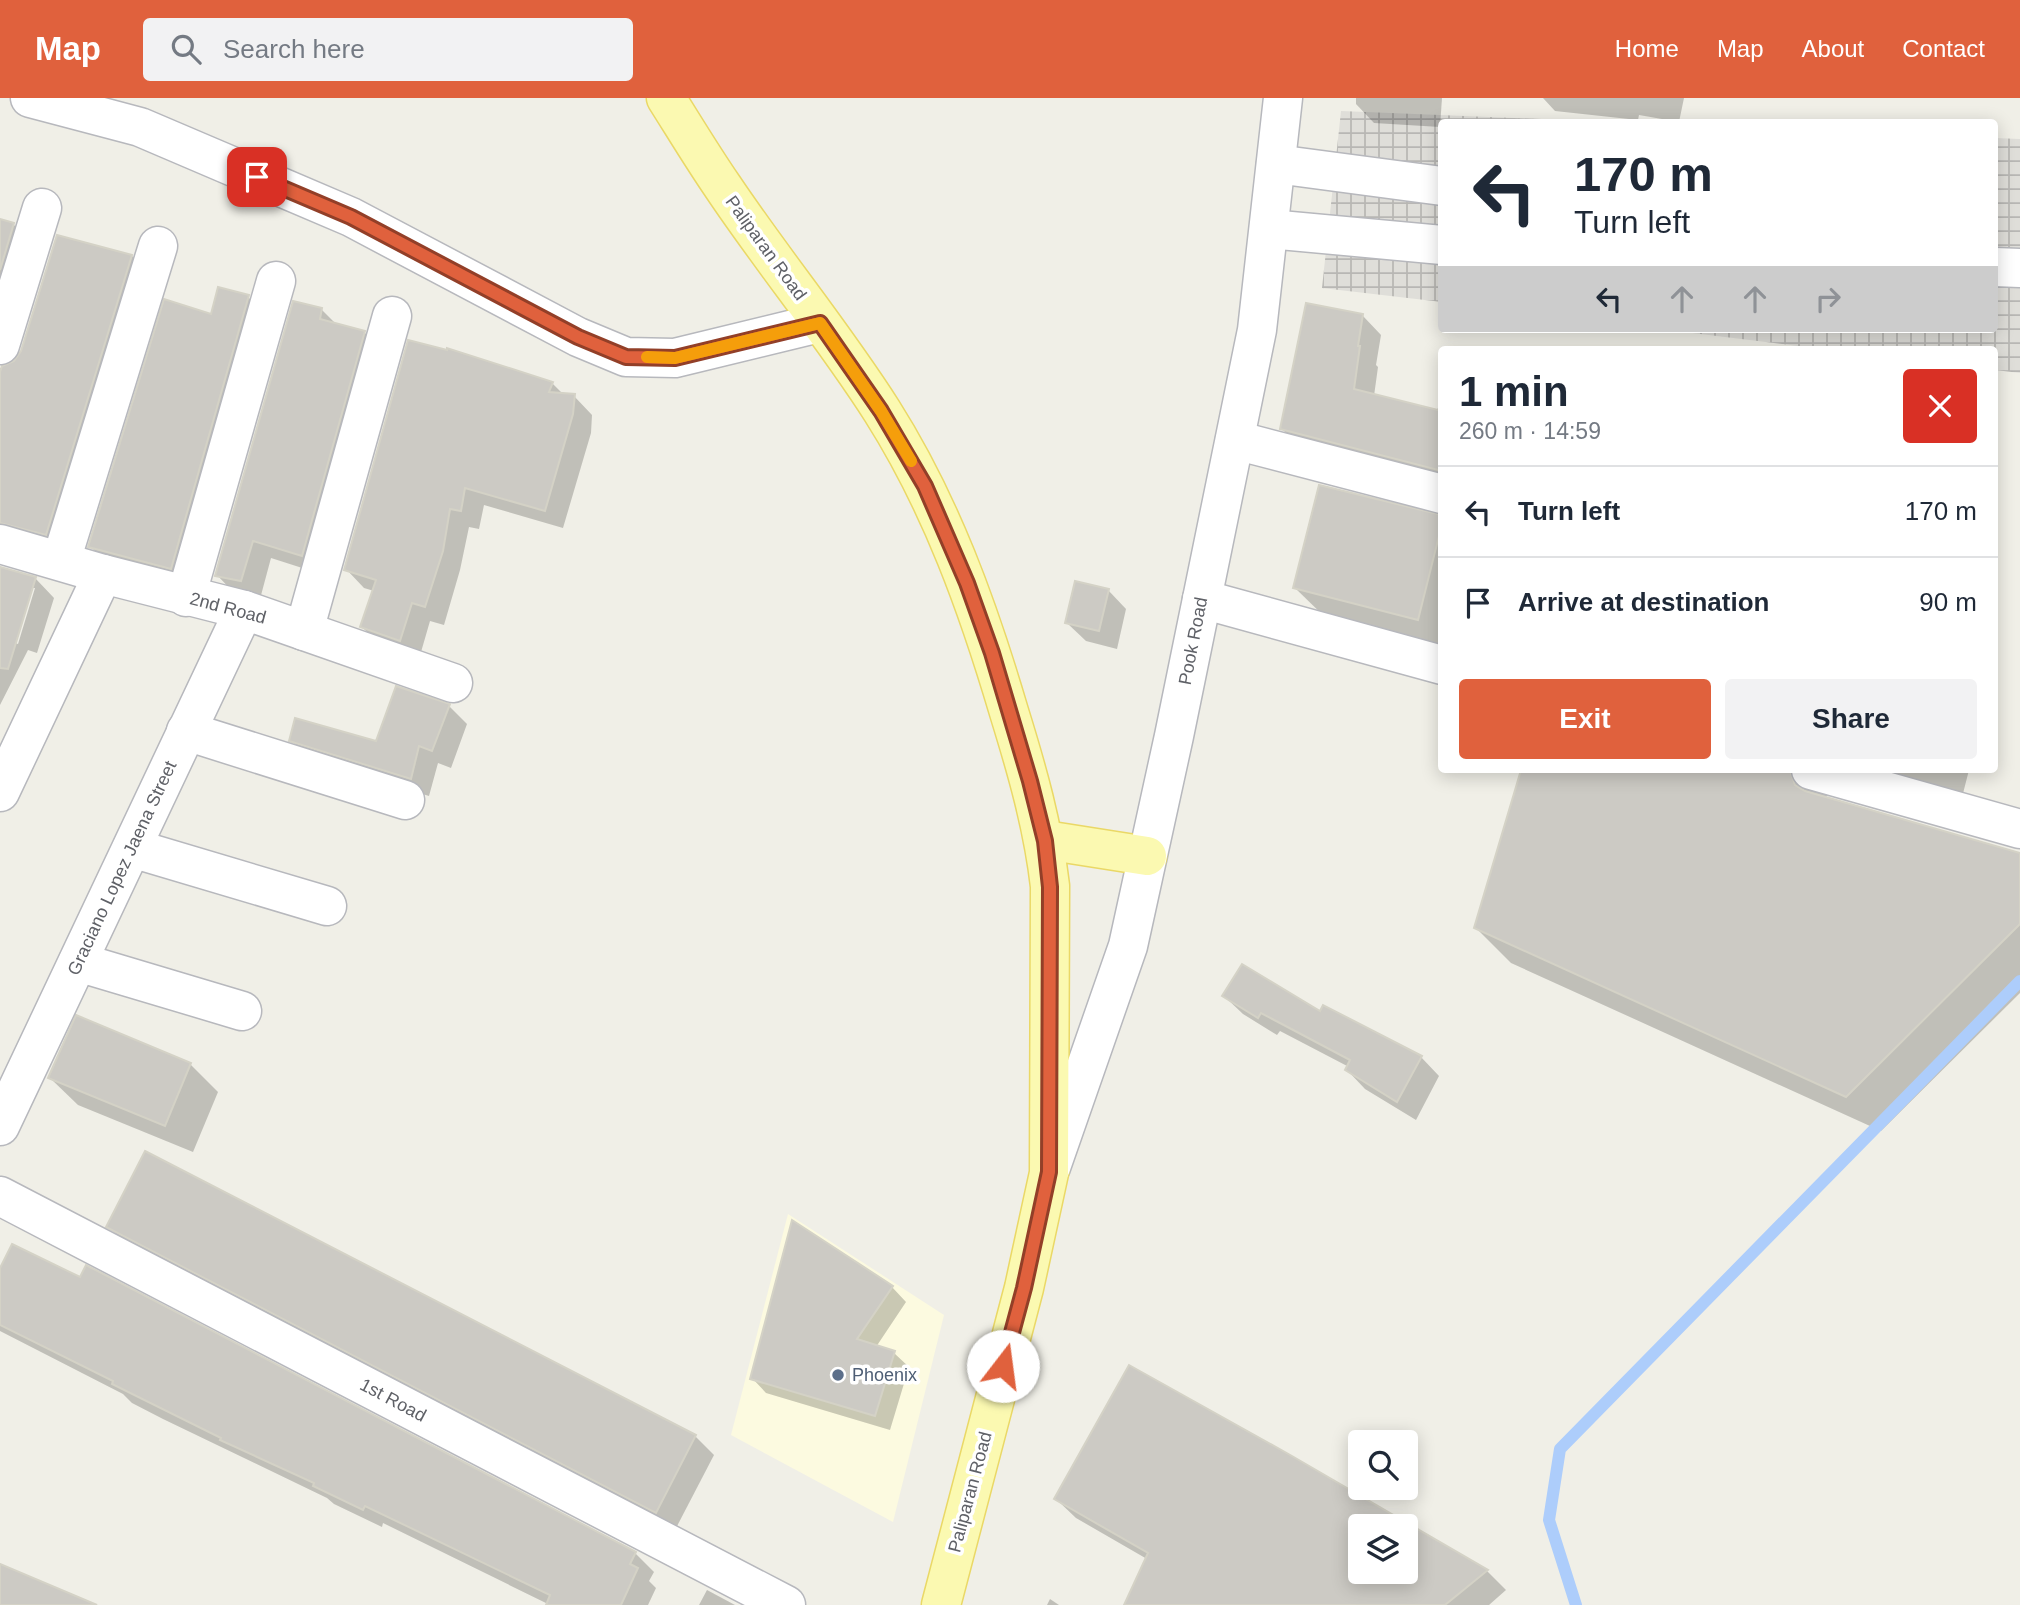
<!DOCTYPE html>
<meta charset="utf-8">
<style>
body{margin:0;font-family:Helvetica,sans-serif;background:#f2f2f3;color:#1f2937;height:100vh;display:flex;flex-direction:column;font-size:26px;white-space:nowrap}
*{box-sizing:border-box;margin:0}
p{font-size:23px;color:#747a83}
.icon{flex:none;width:38px;height:38px;fill:none;stroke:currentColor;stroke-width:2;stroke-linecap:round;stroke-linejoin:round}
.map{position:relative;flex:1;overflow:hidden}
.drawer{position:absolute;left:1438px;top:248px;width:560px;height:427px;display:flex;flex-direction:column;background:#fff;border-radius:7px;box-shadow:0 4px 18px #0003}
.drawer>*{flex:none}
.top-card{position:absolute;left:1438px;top:21px;width:560px;height:214px;border-radius:7px;box-shadow:0 4px 18px #0003;background:#fff;color:#1f2937;overflow:hidden}
.buttons{position:absolute;left:1348px;top:1332px;display:grid;gap:14px}
.buttons a{display:grid;place-items:center;width:70px;height:70px;border-radius:7px;background:#fff;box-shadow:0 4px 18px #0003;font-size:35px}
.pin{position:absolute;display:grid;place-items:center;width:60px;height:60px;color:#fff;margin:-30px;border-radius:14px;box-shadow:0 4px 10px #0006}
.me{position:absolute;width:77px;margin:-38px;rotate:15deg;stroke-linejoin:round;filter:drop-shadow(0 0 5px #0008)}
.turn{display:flex;align-items:center;gap:24px;height:147px;padding:0 21px;font-size:32px}
.turn .icon{width:91px;height:91px;stroke-width:2.5}
.turn b{display:block;font-size:49px;line-height:60px}
.lanes{display:flex;align-items:center;height:66px;padding:0 21px;background:#0003;justify-content:center;gap:35px;direction:ltr}
.lanes .off{opacity:.35}
.round{display:grid;place-items:center;flex:none;width:74px;height:74px;border-radius:7px;background:#f2f2f3}
.overview{display:flex;align-items:center;justify-content:space-between;height:119px;padding:0 21px}
h1{font-size:42px;font-weight:800;line-height:52px}
.action{display:flex;gap:14px;margin-top:auto;padding:14px 21px}
.action a{flex:1;height:80px;border-radius:7px;background:#e0613d;color:#fff;font-size:28px;font-weight:800;line-height:80px;text-align:center}
.action a+a{background:#f2f2f3;color:#1f2937}
ul{padding:0;list-style:none}
li{display:flex;align-items:center;gap:21px;height:91px;padding:0 21px;border-top:2px solid #e0e1e3}
li div{flex:1}
li b{display:block;font-size:26px}
li em{font-style:normal}
header{display:flex;align-items:center;gap:42px;box-sizing:border-box;height:98px;padding:0 35px;background:#e0613d;color:#fff}
header strong{font-size:33px}
nav{display:flex;gap:38px;margin-inline-start:auto;font-size:24px}
.search{width:490px;height:63px;background:#f2f2f3;display:flex;align-items:center;gap:18px;box-sizing:border-box;padding:0 24px;border-radius:7px;color:#747a83;font-size:26px}
.map>svg:first-child{display:block}
</style>
<header>
<strong>Map</strong>
<div class="search"><svg class="icon" aria-label="search" viewBox="0 0 24 24"><circle cx="10" cy="10" r="6"/><path d="M15 15l6 6"/></svg>Search here</div>
<nav><a>Home</a><a>Map</a><a>About</a><a>Contact</a></nav>
</header>
<div class="map">
<svg width="2020" height="1507" viewBox="0 0 2020 1507">
<defs>
<pattern id="industrial-grid" width="8" height="8" patternUnits="userSpaceOnUse" patternTransform="scale(1.75)"><rect width="8" height="8" fill="#dfded9"/><path d="M0 4h8M4 0v8" fill="none" stroke="#b8b7b4"/></pattern>
</defs>
<rect width="100%" height="100%" fill="#f0efe7"/>
<polygon fill="#fcfae0" points="788,1116 944,1217 893,1424 731,1337"/>
<g fill="url(#industrial-grid)">
<polygon points="1341,13 1614,24 1442,24 1442,204 1322,190"/>
<polygon points="1995,40 2020,41 2020,275 1995,272 1995,252 1831,252 1660,231 1995,231"/>
</g>
<g fill="#0003" fill-rule="evenodd">
<polygon points="1356,0 1442,0 1440,29 1374,25 1356,6"/>
<polygon points="1543,0 1684,0 1679,24 1639,17 1638,22 1555,13"/>
<polygon points="0,123 14,127 32,145 0,250"/>
<polygon points="132,158 150,177 65,454 0,454 0,270 6,270 16,265"/>
<polygon points="248,199 267,218 190,488 109,467 90,448 212,218"/>
<polygon points="321,211 337,227 364,234 383,253 321,476 271,460 260,501 235,496 217,477"/>
<polygon points="1363,218 1381,237 1376,267 1378,269 1374,298 1436,313 1442,304 1442,388 1300,349 1281,330"/>
<polygon points="552,285 564,297 574,298 592,317 591,335 563,430 484,407 479,431 469,429 460,472 444,527 430,523 419,561 380,547 362,529 374,493 364,490 346,471"/>
<polygon points="1442,419 1442,553 1330,524 1294,489"/>
<path d="M 0,471 L 36,481 L 54,500 L 37,555 L 28,552 L 0,607 ZM 31,490 L 35,490 L 18,546 L 15,545 Z"/>
<polygon points="1108,492 1126,511 1117,551 1086,543 1067,525"/>
<polygon points="449,608 467,626 451,670 438,665 429,698 310,661 291,642 377,645"/>
<polygon points="1523,672 1969,672 1958,715 1830,692 1825,701 2020,756 2020,895 1881,1033 1511,865 1476,830"/>
<polygon points="1224,898 1321,916 1421,959 1439,978 1416,1022 1365,991 1347,972 1349,969 1280,933 1277,937 1243,916"/>
<polygon points="190,966 218,994 193,1054 78,1007 50,980"/>
<polygon points="108,1128 695,1338 714,1357 675,1432 127,1147"/>
<polygon points="0,1175 635,1455 654,1474 649,1483 656,1490 648,1507 550,1507 383,1425 382,1429 334,1406 327,1400 163,1321 132,1305 123,1296 0,1233"/>
<polygon points="892,1189 906,1204 876,1249 894,1255 909,1269 890,1332 766,1295 752,1280"/>
<path d="M 1130,1270 L 1487,1473 L 1506,1492 L 1489,1507 L 1127,1507 L 1147,1461 L 1076,1420 L 1056,1401 ZM 1360,1428 L 1405,1428 L 1405,1474 L 1360,1474 Z"/>
<polygon points="707,1492 735,1507 699,1507"/>
<polygon points="1050,1501 1059,1507 1047,1507"/>
</g>
<g fill="none" stroke-linecap="round" stroke-linejoin="round">
<polyline stroke="#adcdfb" stroke-width="12" points="1576,1507 1549,1422 1560,1351 2020,883"/>
</g>
<g fill="#cccac4" stroke="#d4d2c6" stroke-width="2" fill-rule="evenodd">
<polygon points="0,121 14,125 0,172"/>
<polygon points="57,137 132,157 46,437 0,425 0,274 2,268 14,263 21,253"/>
<polygon points="218,189 249,197 171,471 88,449 164,201 211,216"/>
<polygon points="293,203 322,210 320,221 365,233 302,458 253,443 241,483 215,478"/>
<polygon points="1306,205 1363,216 1358,248 1360,248 1354,291 1442,313 1442,373 1280,331"/>
<polygon points="408,242 447,252 447,250 553,284 549,294 575,296 573,316 545,413 465,390 461,413 450,411 443,453 425,509 412,505 400,543 360,529 376,482 344,472"/>
<polygon points="1319,387 1442,417 1442,426 1418,522 1293,490"/>
<polygon points="0,469 36,479 8,571 0,570"/>
<polygon points="1075,483 1109,491 1099,533 1065,525"/>
<polygon points="396,588 450,606 432,653 419,648 411,681 289,643 295,620 376,643"/>
<polygon points="1521,672 1790,672 1795,687 1805,693 2020,755 2020,826 1846,999 1474,830"/>
<polygon points="1242,866 1320,913 1323,907 1422,958 1397,1004 1345,972 1350,962 1261,915 1258,920 1222,898"/>
<polygon points="76,917 191,965 165,1028 48,980"/>
<polygon points="145,1053 696,1337 656,1415 106,1129"/>
<polygon points="792,1122 893,1188 857,1241 895,1253 875,1318 750,1281"/>
<polygon points="12,1146 80,1179 86,1167 636,1454 630,1466 638,1470 621,1507 546,1507 550,1497 365,1408 363,1412 313,1388 314,1385 220,1342 221,1340 112,1286 113,1283 0,1227 0,1170"/>
<path d="M 1129,1267 L 1292,1358 L 1488,1472 L 1445,1507 L 1124,1507 L 1148,1455 L 1054,1401 ZM 1360,1428 L 1405,1428 L 1405,1474 L 1360,1474 Z"/>
<polygon points="0,1466 97,1507 0,1507"/>
</g>
<g fill="none" stroke-linecap="round" stroke-linejoin="round">
<defs>
<g id="minor">
<polyline points="30,0 140,29 351,119 578,239 626,259 675,260 819,225"/>
<polyline points="1276,66 1442,88"/>
<polyline points="1269,131 1442,147"/>
<polyline points="1995,169 2020,170"/>
<polyline points="0,247 42,110"/>
<polyline points="1235,342 1442,396"/>
<polyline points="0,446 103,476 244,512 453,585"/>
<polyline points="61,463 158,148"/>
<polyline points="186,499 276,183"/>
<polyline points="1202,501 1442,567"/>
<polyline points="304,533 392,218"/>
<polyline points="186,633 405,702"/>
<polyline points="1811,672 2020,731"/>
<polyline points="0,694 103,476"/>
<polyline points="132,750 327,808"/>
<polyline points="78,864 242,913"/>
<polyline points="0,1028 244,512"/>
<polyline points="1051,1069 1128,848 1174,638 1257,232 1283,0"/>
<polyline points="0,1098 786,1507"/>
</g>
<g id="major">
<path d="M 666,0 C 685,30 703,60 723,89 C 774,165 833,236 882,313 C 941,406 978,509 1009,614 C 1027,672 1043,728 1050,788 L 1049,1075 L 1024,1190 L 941,1507"/>
<polyline points="1045,742 1147,758"/>
</g>
</defs>
<use href="#minor" stroke="#b7b8bd" stroke-width="41"/>
<use href="#major" stroke="#ead866" stroke-width="41"/>
<use href="#minor" stroke="#fff" stroke-width="38"/>
<use href="#major" stroke="#fbf9b1" stroke-width="38"/>
</g>
<g fill="none" stroke-linecap="round" stroke-linejoin="round">
<defs>
<polyline id="route" points="257,79 351,119 578,239 626,259 675,260 820,225 881,313 925,388 967,485 992,555 1030,683 1045,743 1050,789 1049,1074 1024,1190 1003,1268"/>
</defs>
<use href="#route" stroke="#923f28" stroke-width="18"/>
<use href="#route" stroke="#e0613d" stroke-width="12"/>
<polyline stroke="#f59e0b" stroke-width="12" points="647,259 675,260 820,225 881,313 911,363"/>
</g>
<circle fill="#5c6f8a" stroke="#fff" stroke-width="2.5" cx="838" cy="1277" r="7"/>
<g text-anchor="middle" stroke-width="7" stroke-linejoin="round" paint-order="stroke">
<g font-size="18" fill="#5f6167" stroke="#fff">
<text transform="translate(766 150) rotate(54)" y="6">Paliparan Road</text>
<text transform="translate(228 510) rotate(15)" y="6">2nd Road</text>
<text transform="translate(1193 543) rotate(-79)" y="6">Pook Road</text>
<text transform="translate(122 770) rotate(-65)" y="6">Graciano Lopez Jaena Street</text>
<text transform="translate(393 1302) rotate(28)" y="6">1st Road</text>
<text transform="translate(970 1394) rotate(-75)" y="6">Paliparan Road</text>
</g>
<g font-size="18" fill="#4e5e75" stroke="#fff" text-anchor="start">
<text x="852" y="1283">Phoenix</text>
</g>
</g>
</svg>
<div class="buttons">
<a><svg class="icon" aria-label="search" viewBox="0 0 24 24"><circle cx="10" cy="10" r="6"/><path d="M15 15l6 6"/></svg></a>
<a><svg class="icon" aria-label="layers" viewBox="0 0 24 24"><path d="M12 4l9 5-9 5-9-5zM3 14l9 5 9-5"/></svg></a>
</div>
<div class="pin" style="left:257px;top:79px;background:#d93025"><svg class="icon" aria-label="arrive" viewBox="0 0 24 24"><path d="M6 21V4h12l-3 4 3 4H6"/></svg></div>
<svg class="me" style="left:1003px;top:1268px" viewBox="-20 -20 40 40"><circle r="19" fill="#fff"/><path d="M0-13L10 11 0 6-10 11z" fill="#e0613d"/></svg>
<div class="top-card">
<div class="turn"><svg class="icon" aria-label="left" viewBox="0 0 24 24"><path d="M17 20v-9H6M10 6l-5 5 5 5"/></svg><div><b>170 m</b>Turn left</div></div>
<div class="lanes"><svg class="icon" aria-label="left" viewBox="0 0 24 24"><path d="M17 20v-9H6M10 6l-5 5 5 5"/></svg><svg class="icon off" aria-label="ahead" viewBox="0 0 24 24"><path d="M12 20V5M6 11l6-6 6 6"/></svg><svg class="icon off" aria-label="ahead" viewBox="0 0 24 24"><path d="M12 20V5M6 11l6-6 6 6"/></svg><svg class="icon off" aria-label="right" viewBox="0 0 24 24"><path d="M7 20v-9h11M14 6l5 5-5 5"/></svg></div>
</div>
<section class="drawer">
<div class="overview"><div><h1>1 min</h1><p>260 m · 14:59</p></div><a class="round" style="background:#d93025;color:#fff"><svg class="icon" aria-label="close" viewBox="0 0 24 24"><path d="M6 6l12 12M18 6L6 18"/></svg></a></div>
<ul>
<li><svg class="icon" aria-label="left" viewBox="0 0 24 24"><path d="M17 20v-9H6M10 6l-5 5 5 5"/></svg><div><b>Turn left</b></div><em>170 m</em></li>
<li><svg class="icon" aria-label="arrive" viewBox="0 0 24 24"><path d="M6 21V4h12l-3 4 3 4H6"/></svg><div><b>Arrive at destination</b></div><em>90 m</em></li>
</ul>
<div class="action"><a>Exit</a><a>Share</a></div>
</section>
</div>
